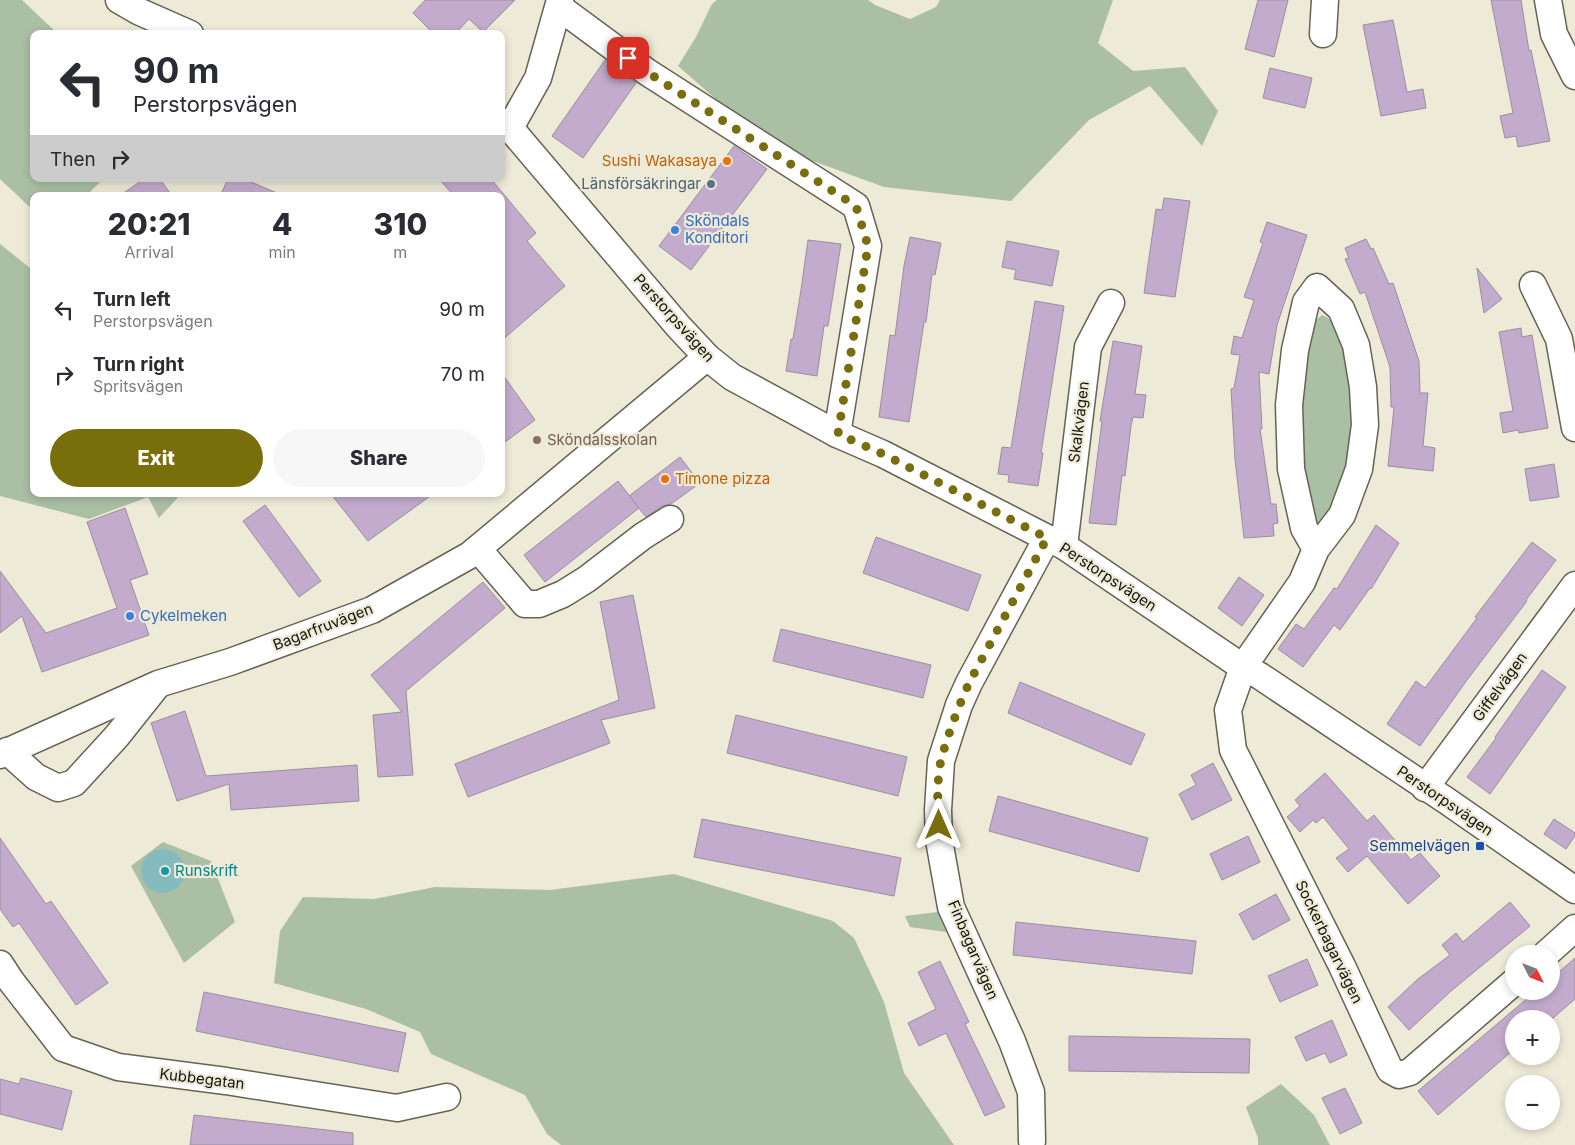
<!DOCTYPE html>
<meta charset="utf-8">
<style>
body{margin:0;font-family:Inter,sans-serif;background:#f7f7f7;color:#2b2b33;height:100vh;display:flex;flex-direction:column;font-size:19px;white-space:nowrap}
*{box-sizing:border-box;margin:0}
p{font-size:16px;color:#7c7c81}
.icon{flex:none;width:28px;height:28px;fill:none;stroke:currentColor;stroke-width:2;stroke-linecap:round;stroke-linejoin:round}
.map{position:relative;flex:1;overflow:hidden}
.panel{position:absolute;left:30px;top:192px;width:475px;height:305px;display:flex;flex-direction:column;background:#fff;border-radius:10px;box-shadow:0 2px 8px #0003}
.panel>*{flex:none}
.banner{position:absolute;left:30px;top:30px;width:475px;height:152px;border-radius:10px;box-shadow:0 2px 8px #0003;background:#fff;color:#2b2b33;overflow:hidden}
.needle{width:32px;rotate:132deg}
.buttons{position:absolute;left:1505px;top:945px;display:grid;gap:10px}
.buttons a{display:grid;place-items:center;width:55px;height:55px;border-radius:50%;background:#fff;box-shadow:0 2px 8px #0003;font-size:25px}
.pin{position:absolute;display:grid;place-items:center;width:42px;height:42px;color:#fff;margin:-21px;border-radius:10px;box-shadow:0 2px 8px #0006}
.me{position:absolute;width:55px;margin:-28px;rotate:0deg;stroke-linejoin:round;filter:drop-shadow(0 0 4px #0008)}
.turn{display:flex;align-items:center;gap:18px;height:105px;padding:0 20px;font-size:22px}
.turn .icon{width:65px;height:65px;stroke-width:2.5}
.turn b{display:block;font-size:35px;line-height:42px}
.then{display:flex;align-items:center;height:48px;padding:0 20px;background:#0003;gap:10px;font-size:19px}
.eta{display:flex;justify-content:space-evenly;align-items:center;height:85px;text-align:center}
.eta b{font-size:30px;font-weight:800;line-height:35px}
.primary-button{display:flex;gap:10px;margin-top:auto;padding:10px 20px}
.primary-button a{flex:1;height:58px;border-radius:30px;background:#796e0c;color:#fff;font-size:20px;font-weight:800;line-height:58px;text-align:center}
.primary-button a+a{background:#f7f7f7;color:#2b2b33}
ul{padding:0;list-style:none}
li{display:flex;align-items:center;gap:15px;height:65px;padding:0 20px}
li div{flex:1}
li b{display:block;font-size:19px}
li em{font-style:normal}
.map>svg:first-child{display:block}
</style>
<div class="map">
<svg width="1575" height="1145" viewBox="0 0 1575 1145">
<rect width="100%" height="100%" fill="#edead7"/>
<g fill="#aabfa4">
<polygon points="0,0 22,0 58,34 34,34 34,179 103,179 86,196 34,196 34,211 0,179"/>
<polygon points="717,0 868,0 875,5 910,19 936,7 940,0 1113,0 1098,43 1133,71 1185,67 1218,111 1202,146 1150,86 1089,120 1011,201 884,187 780,149 718,101 678,66 696,37 712,4"/>
<polygon points="0,244 34,271 34,494 181,494 159,518 148,497 89,519 0,496"/>
<polygon points="1322,315 1328,318 1334,324 1346,361 1350,394 1351,451 1346,487 1320,527 1313,523 1298,456 1303,376 1312,329 1316,320"/>
<polygon points="163,842 211,861 235,922 184,963 131,866"/>
<polygon points="674,874 833,921 854,938 884,1002 904,1073 954,1145 561,1145 547,1134 525,1095 431,1054 420,1032 366,1009 274,983 280,931 303,897 374,899 435,887 550,890"/>
<polygon points="947,911 960,934 910,927 905,916"/>
<polygon points="1281,1084 1314,1115 1330,1145 1258,1145 1258,1138 1246,1107"/>
</g>
<circle fill="#85babe" cx="163" cy="871" r="22"/>
<g fill="#c3abcd" stroke="#998f9e">
<polygon points="425,0 515,0 483,32 469,19 455,34 434,34 413,13"/>
<polygon points="1258,0 1288,0 1274,57 1245,49"/>
<polygon points="1491,0 1521,0 1529,51 1531,50 1550,141 1518,147 1516,136 1505,138 1500,116 1513,113"/>
<polygon points="1393,20 1407,92 1423,89 1426,108 1381,116 1363,25"/>
<polygon points="605,60 636,83 583,158 552,136"/>
<polygon points="1270,68 1312,78 1305,108 1263,98"/>
<polygon points="734,146 767,169 691,270 659,246"/>
<polygon points="144,179 160,179 172,196 119,196"/>
<polygon points="228,179 244,179 284,196 220,196"/>
<polygon points="439,179 491,179 536,233 527,241 565,286 501,341 501,196 454,196"/>
<polygon points="1164,198 1190,201 1175,297 1144,293 1156,209 1162,210"/>
<polygon points="1267,222 1307,235 1277,325 1269,374 1259,372 1262,429 1260,429 1271,504 1276,504 1278,523 1273,524 1274,536 1244,538 1235,459 1231,389 1234,388 1240,355 1231,354 1234,336 1242,338 1254,300 1244,297 1263,243 1260,242"/>
<polygon points="910,237 941,243 935,275 932,274 926,322 924,322 909,422 879,417 890,335 895,336 904,266"/>
<polygon points="1366,239 1371,249 1373,248 1389,284 1393,283 1419,361 1420,393 1428,393 1423,446 1435,448 1433,471 1388,466 1394,407 1391,407 1390,367 1365,292 1360,294 1345,259 1349,258 1345,248"/>
<polygon points="808,240 841,244 828,326 824,326 817,376 786,371 791,339 793,339 801,290"/>
<polygon points="1007,241 1059,251 1052,286 1014,279 1016,270 1002,267"/>
<polygon points="1477,268 1502,299 1484,313"/>
<polygon points="1035,301 1064,306 1041,453 1043,453 1038,486 1008,482 1009,475 998,474 1002,447 1011,448"/>
<polygon points="1521,328 1522,337 1532,335 1548,428 1519,433 1518,430 1503,433 1500,413 1513,411 1499,332"/>
<polygon points="1113,341 1142,346 1135,394 1146,395 1143,418 1133,417 1131,426 1125,476 1122,475 1116,525 1089,523 1102,421 1100,421"/>
<polygon points="501,372 535,420 501,445"/>
<polygon points="680,457 700,483 671,504 662,506 646,517 629,496"/>
<polygon points="1554,464 1559,497 1530,501 1525,469"/>
<polygon points="618,481 639,508 545,582 524,555"/>
<polygon points="331,494 433,494 368,541"/>
<polygon points="265,505 321,581 299,597 243,521"/>
<polygon points="125,508 148,574 130,580 149,635 42,672 22,616 0,633 0,571 46,633 117,608 87,522"/>
<polygon points="1376,525 1399,543 1371,589 1370,588 1340,630 1334,625 1303,667 1278,649 1296,624 1304,629 1334,588 1337,589"/>
<polygon points="876,537 981,575 968,611 863,573"/>
<polygon points="1532,542 1556,560 1526,600 1527,601 1467,680 1420,746 1387,724 1416,681 1425,688 1477,618 1475,617"/>
<polygon points="1239,577 1264,595 1242,626 1218,608"/>
<polygon points="483,582 505,608 406,691 413,775 378,777 373,715 402,712 371,675"/>
<polygon points="633,595 655,708 601,720 610,743 468,797 455,764 619,700 600,602"/>
<polygon points="781,629 931,665 923,698 773,661"/>
<polygon points="1542,670 1566,687 1490,794 1467,777 1496,738 1495,737"/>
<polygon points="1020,682 1145,734 1131,765 1008,713"/>
<polygon points="185,711 206,776 357,765 359,801 231,810 229,784 177,801 151,723"/>
<polygon points="736,715 907,757 898,796 727,753"/>
<polygon points="1213,763 1232,800 1192,820 1179,794 1196,785 1191,775"/>
<polygon points="1325,773 1367,821 1374,815 1411,860 1420,853 1440,876 1408,904 1367,856 1348,872 1336,858 1349,849 1323,817 1316,823 1313,820 1300,832 1287,817 1300,806 1295,800"/>
<polygon points="998,796 1148,838 1139,872 989,831"/>
<polygon points="702,819 901,858 894,896 694,857"/>
<polygon points="1554,819 1575,833 1575,836 1566,849 1544,834"/>
<polygon points="1248,836 1260,862 1222,880 1210,854"/>
<polygon points="0,838 46,904 51,901 108,983 76,1005 19,923 13,927 0,909"/>
<polygon points="1276,894 1290,920 1253,940 1239,914"/>
<polygon points="1510,902 1530,926 1451,991 1409,1030 1388,1007 1418,979 1450,955 1442,945 1456,933 1463,942"/>
<polygon points="1016,922 1196,941 1192,974 1013,955"/>
<polygon points="1575,958 1575,999 1552,1019 1514,1019 1514,1049 1512,1051 1438,1115 1418,1091 1536,991 1551,991 1551,979"/>
<polygon points="1307,959 1318,985 1280,1002 1268,976"/>
<polygon points="940,961 969,1022 965,1024 1005,1107 985,1116 946,1033 919,1046 908,1023 936,1009 918,972"/>
<polygon points="204,992 406,1033 398,1072 196,1031"/>
<polygon points="1332,1020 1347,1055 1330,1063 1325,1053 1306,1061 1295,1037"/>
<polygon points="1069,1036 1250,1039 1249,1073 1069,1071"/>
<polygon points="21,1078 72,1091 62,1130 0,1114 0,1079 19,1084"/>
<polygon points="1345,1088 1362,1123 1340,1134 1322,1098"/>
<polygon points="194,1115 353,1133 353,1145 190,1145"/>
</g>
<g fill="none" stroke-linecap="round" stroke-linejoin="round">
<defs>
<g id="minor">
<polyline points="119,0 138,11 190,34"/>
<polyline points="1548,0 1554,34 1575,76"/>
<polyline points="559,7 647,72 856,206 868,246 837,434"/>
<polyline points="1323,34 1325,0"/>
<polyline points="501,121 510,128 678,326 707,357 732,377 837,434 883,454 1047,538 1064,546 1235,662 1260,676 1447,801 1575,890"/>
<polyline points="510,128 538,78 560,0"/>
<polyline points="1533,285 1559,339 1575,428"/>
<polyline points="1064,546 1088,347 1111,303"/>
<polyline points="478,549 525,604 539,604 563,594 587,579 643,536 670,519"/>
<polyline points="1316,549 1304,528 1291,469 1289,405 1295,350 1306,302 1317,287 1341,309 1356,345 1363,387 1365,425 1359,469 1342,515 1316,549 1302,582 1243,667 1228,710 1233,750 1342,966 1390,1070 1399,1075 1410,1072 1514,982"/>
<polyline points="7,751 36,777 58,788 74,783 117,736 156,687"/>
<polyline points="0,755 158,684 230,662 372,610 470,555 707,357"/>
<polyline points="1425,788 1575,585"/>
<polyline points="1546,954 1575,928"/>
<polyline points="0,964 11,981 63,1048 118,1067 226,1081 397,1108 447,1097"/>
<polyline points="1032,1141 1031,1092 1012,1041 951,907 939,840 938,810 941,761 959,705 969,683 1047,538"/>
</g>
</defs>
<use href="#minor" stroke="#666353" stroke-width="29"/>
<use href="#minor" stroke="#fff" stroke-width="26"/>
</g>
<g fill="none" stroke-linecap="round" stroke-linejoin="round">
<path stroke="#796e0c" stroke-width="9" stroke-dasharray="0 16.2" d="M 628,58 L 647,72 L 856,206 L 868,246 L 838,434 L 883,454 L 1047,538 L 969,683 C 958,708 948,734 941,760 C 937,779 937,806 939,825"/>
</g>
<g fill="#e8710a" stroke="#edead7" stroke-width="2">
<circle cx="727" cy="161" r="5"/>
<circle cx="665" cy="479" r="5"/>
</g>
<circle fill="#5c6f8a" stroke="#edead7" stroke-width="2" cx="711" cy="184" r="5"/>
<g fill="#3f7fe0" stroke="#edead7" stroke-width="2">
<circle cx="675" cy="230" r="5"/>
<circle cx="130" cy="616" r="5"/>
</g>
<circle fill="#8d6e63" stroke="#edead7" stroke-width="2" cx="537" cy="440" r="5"/>
<rect fill="#1a4fb4" stroke="#edead7" stroke-width="2" x="1475" y="841" width="10" height="10" rx="2.5"/>
<circle fill="#0f9aa8" stroke="#edead7" stroke-width="2" cx="165" cy="871" r="5"/>
<g text-anchor="middle" stroke-width="4.5" stroke-linejoin="round" paint-order="stroke">
<g font-size="15" fill="#c56008" stroke="#edead7" text-anchor="end">
<text x="717" y="166">Sushi Wakasaya</text>
<text x="675" y="484" text-anchor="start">Timone pizza</text>
</g>
<g font-size="15" fill="#4e5e75" stroke="#edead7" text-anchor="end">
<text x="701" y="189">Länsförsäkringar</text>
</g>
<g font-size="15" fill="#366cbe" stroke="#edead7" text-anchor="start">
<text x="685" y="226">Sköndals<tspan x="685" dy="17">Konditori</tspan></text>
<text x="140" y="621">Cykelmeken</text>
</g>
<g font-size="15" fill="#13120c" stroke="#edead7">
<text transform="translate(674 318) rotate(48)" y="5">Perstorpsvägen</text>
<text transform="translate(1079 422) rotate(-83)" y="5">Skalkvägen</text>
<text transform="translate(1108 577) rotate(33)" y="5">Perstorpsvägen</text>
<text transform="translate(323 627) rotate(-21)" y="5">Bagarfruvägen</text>
<text transform="translate(1500 687) rotate(-54)" y="5">Giffelvägen</text>
<text transform="translate(1445 801) rotate(34)" y="5">Perstorpsvägen</text>
<text transform="translate(1329 942) rotate(64)" y="5">Sockerbagarvägen</text>
<text transform="translate(973 950) rotate(67)" y="5">Finbagarvägen</text>
<text transform="translate(202 1079) rotate(7)" y="5">Kubbegatan</text>
</g>
<g font-size="15" fill="#785e54" stroke="#edead7" text-anchor="start">
<text x="547" y="445">Sköndalsskolan</text>
</g>
<g font-size="15" fill="#164399" stroke="#edead7" text-anchor="end">
<text x="1470" y="851">Semmelvägen</text>
</g>
<g font-size="15" fill="#0d838f" stroke="#edead7" text-anchor="start">
<text x="175" y="876">Runskrift</text>
</g>
</g>
</svg>
<div class="buttons">
<a><svg class="needle" viewBox="-14 -14 28 28"><path d="M0-13l5 13h-10z" fill="#e53935"/><path d="M0 13l5-13h-10z" fill="#7c7c81"/></svg></a>
<a>+</a>
<a>−</a>
</div>
<div class="pin" style="left:628px;top:58px;background:#d93025"><svg class="icon" aria-label="arrive" viewBox="0 0 24 24"><path d="M6 21V4h12l-3 4 3 4H6"/></svg></div>
<svg class="me" style="left:939px;top:825px" viewBox="-20 -20 40 40"><path d="M0-17L14 15 0 8-14 15z" fill="#796e0c" stroke="#fff" stroke-width="4"/></svg>
<div class="banner">
<div class="turn"><svg class="icon" aria-label="left" viewBox="0 0 24 24"><path d="M17 20v-9H6M10 6l-5 5 5 5"/></svg><div><b>90 m</b>Perstorpsvägen</div></div>
<div class="then">Then<svg class="icon" aria-label="right" viewBox="0 0 24 24"><path d="M7 20v-9h11M14 6l5 5-5 5"/></svg></div>
</div>
<section class="panel">
<div class="eta">
<div><b>20:21</b><p>Arrival</p></div>
<div><b>4</b><p>min</p></div>
<div><b>310</b><p>m</p></div>
</div>
<ul>
<li><svg class="icon" aria-label="left" viewBox="0 0 24 24"><path d="M17 20v-9H6M10 6l-5 5 5 5"/></svg><div><b>Turn left</b><p>Perstorpsvägen</p></div><em>90 m</em></li>
<li><svg class="icon" aria-label="right" viewBox="0 0 24 24"><path d="M7 20v-9h11M14 6l5 5-5 5"/></svg><div><b>Turn right</b><p>Spritsvägen</p></div><em>70 m</em></li>
</ul>
<div class="primary-button"><a>Exit</a><a>Share</a></div>
</section>
</div>
